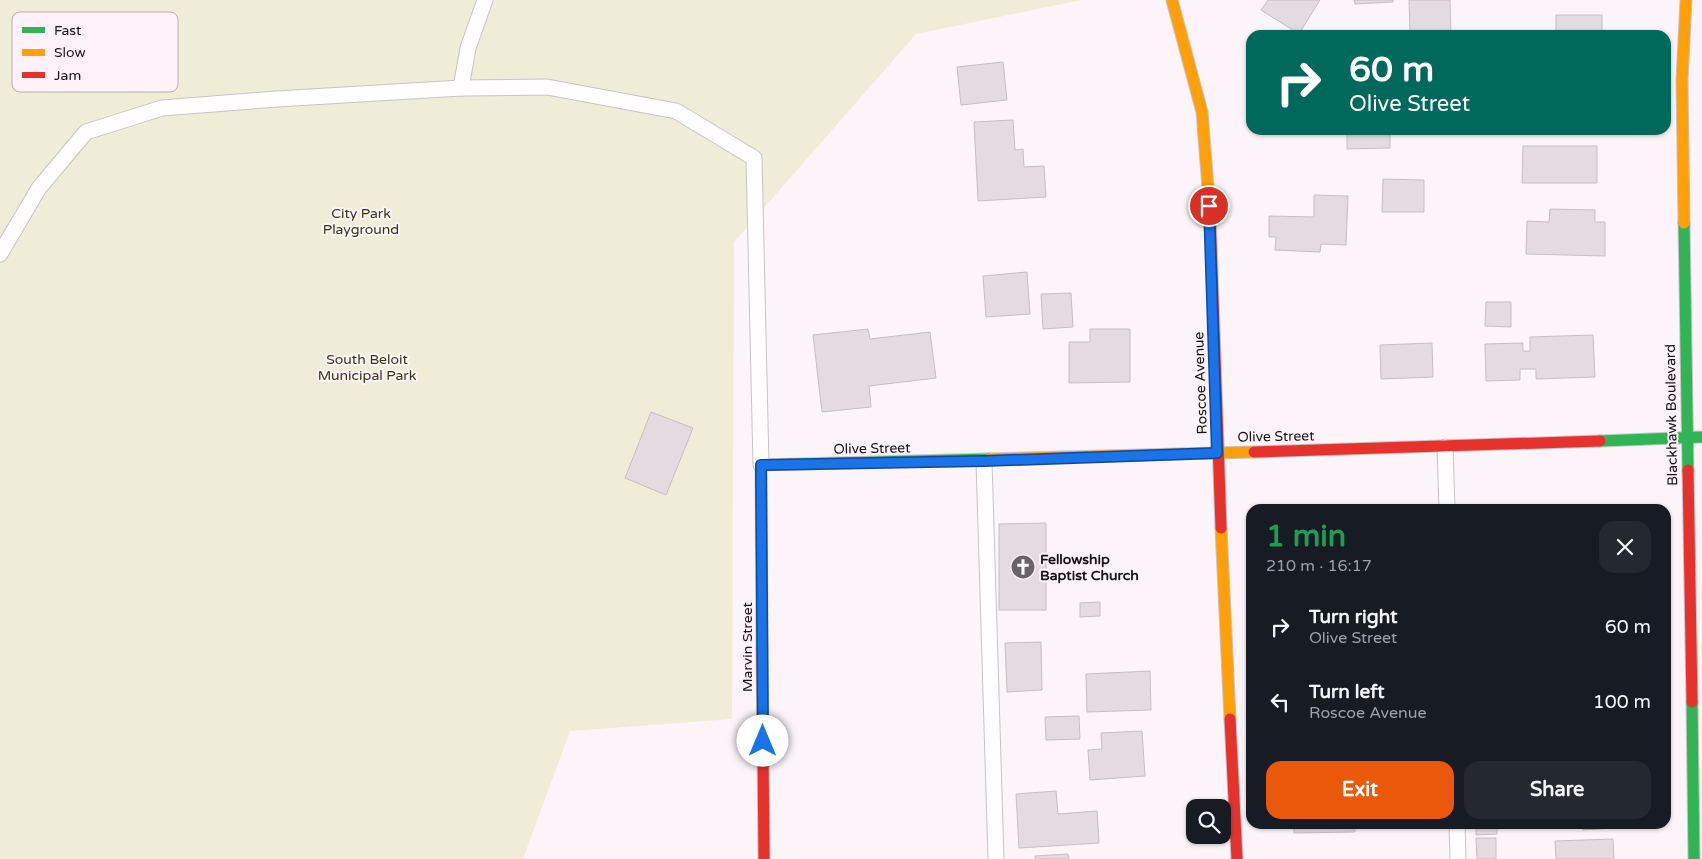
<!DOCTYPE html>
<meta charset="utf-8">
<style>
body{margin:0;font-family:"Varela Round",sans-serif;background:#242831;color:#f1f3f6;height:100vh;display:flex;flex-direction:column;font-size:19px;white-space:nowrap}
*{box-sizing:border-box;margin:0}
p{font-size:16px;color:#9ea1a6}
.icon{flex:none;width:28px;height:28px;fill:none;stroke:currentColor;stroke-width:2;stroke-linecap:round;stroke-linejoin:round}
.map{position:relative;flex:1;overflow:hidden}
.details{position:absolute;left:1246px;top:504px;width:425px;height:325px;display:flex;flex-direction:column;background:#171b24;border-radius:15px;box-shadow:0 1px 4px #0004}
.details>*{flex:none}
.guide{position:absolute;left:1246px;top:30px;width:425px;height:105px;border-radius:15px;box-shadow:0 1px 4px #0004;background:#00695c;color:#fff;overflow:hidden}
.controls{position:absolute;left:1186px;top:799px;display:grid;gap:10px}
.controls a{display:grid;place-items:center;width:45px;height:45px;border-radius:10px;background:#171b24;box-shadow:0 1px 4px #0004;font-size:25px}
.pin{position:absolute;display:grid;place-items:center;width:42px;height:42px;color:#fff;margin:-21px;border:2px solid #fff;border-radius:50%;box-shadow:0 1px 5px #0007}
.me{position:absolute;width:55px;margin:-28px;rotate:0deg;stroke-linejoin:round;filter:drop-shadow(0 0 4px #0008)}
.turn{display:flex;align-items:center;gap:18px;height:105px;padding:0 20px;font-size:22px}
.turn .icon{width:65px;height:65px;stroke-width:2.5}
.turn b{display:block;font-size:35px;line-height:42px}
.round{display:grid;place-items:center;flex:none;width:52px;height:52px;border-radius:15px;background:#242831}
.overview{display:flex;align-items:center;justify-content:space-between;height:85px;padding:0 20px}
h1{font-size:30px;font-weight:800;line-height:38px;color:#1e9e55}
.cta{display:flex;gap:10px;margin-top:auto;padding:10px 20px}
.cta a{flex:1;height:58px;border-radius:15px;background:#ea580c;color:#fff;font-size:20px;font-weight:800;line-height:58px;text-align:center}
.cta a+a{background:#242831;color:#f1f3f6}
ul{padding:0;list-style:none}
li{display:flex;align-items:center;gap:15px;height:75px;padding:0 20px}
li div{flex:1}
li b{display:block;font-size:19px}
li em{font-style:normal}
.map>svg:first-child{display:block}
</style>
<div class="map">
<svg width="1702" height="859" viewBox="0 0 1702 859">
<rect width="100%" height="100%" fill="#fcf4f8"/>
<polygon fill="#efecd7" points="0,0 1081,0 916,34 734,242 732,719 570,731 523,859 0,859"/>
<g fill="#e3dbdf" stroke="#c6bfc2">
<polygon points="1268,0 1320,0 1299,34 1261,10"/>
<polygon points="1354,0 1393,0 1393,2 1355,4"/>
<polygon points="1409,0 1450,0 1451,35 1410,35"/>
<rect x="1556" y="15" width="46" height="20"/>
<polygon points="1003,62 1007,100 961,105 957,67"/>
<polygon points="1013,120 1015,150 1023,149 1024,167 1044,166 1046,197 978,201 974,122"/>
<polygon points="1347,130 1390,130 1390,148 1347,149"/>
<polygon points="1523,146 1597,146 1597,183 1522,183"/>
<polygon points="1383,179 1424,180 1424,212 1382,212"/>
<polygon points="1314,195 1348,196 1346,245 1321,244 1320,252 1275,250 1276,237 1269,237 1269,216 1314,217"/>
<polygon points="1550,209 1595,210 1595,222 1605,222 1605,256 1526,254 1527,221 1549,222"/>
<polygon points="1027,272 1030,314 986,317 983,276"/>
<polygon points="1071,293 1073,327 1043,329 1041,294"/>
<polygon points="1486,302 1511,302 1511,327 1485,326"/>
<polygon points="868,329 870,339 930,332 936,378 869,386 871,407 822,412 813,335"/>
<polygon points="1090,329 1130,329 1130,382 1069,383 1069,342 1090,342"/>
<polygon points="1593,335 1595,377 1536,379 1536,369 1520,369 1520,380 1486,381 1485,344 1523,343 1523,351 1530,351 1530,337"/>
<polygon points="1432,343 1433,377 1381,379 1380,345"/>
<polygon points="651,412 693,428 666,495 625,478"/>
<polygon points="1550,505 1601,506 1600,509 1550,509"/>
<polygon points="1046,523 1046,610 999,610 999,524"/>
<polygon points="1100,602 1100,616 1080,617 1080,603"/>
<polygon points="1041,642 1042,690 1007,692 1005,643"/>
<polygon points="1150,671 1151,710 1087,712 1086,674"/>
<polygon points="1079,716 1080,739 1046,740 1045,717"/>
<polygon points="1142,731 1145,776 1090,780 1088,750 1102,749 1101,733"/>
<polygon points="1056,791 1058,814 1097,811 1099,843 1019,848 1016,794"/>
<polygon points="1294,824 1355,824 1355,832 1294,833"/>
<polygon points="1476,824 1497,824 1497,834 1476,835"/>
<polygon points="1583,824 1614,824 1614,828 1583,830"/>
<polygon points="1476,838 1496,838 1496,859 1477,859"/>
<polygon points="1613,839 1614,859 1556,859 1555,841"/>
<polygon points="1068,854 1069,859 1035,859 1035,856"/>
</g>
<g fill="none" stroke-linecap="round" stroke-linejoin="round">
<defs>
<g id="lane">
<polyline points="461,88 468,48 485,0"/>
<polyline points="0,254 39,188 86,132 162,108 277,99 461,88 547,87 676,111 754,158 761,465"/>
<polyline points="1445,447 1447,509"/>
<polyline points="984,461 996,859"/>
<polyline points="1457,824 1458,859"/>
</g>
<g id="fast">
<polyline points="1684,223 1688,470"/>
<polyline points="1600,441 1702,437"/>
<polyline points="762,649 761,465 989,459"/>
<polyline points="1692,702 1694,859"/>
</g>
<g id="slow">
<polyline points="1172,0 1202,112 1210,213"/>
<polyline points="1684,223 1682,80 1686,0"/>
<polyline points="989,459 1254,452"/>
<polyline points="1221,528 1230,719"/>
</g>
<g id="jam">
<polyline points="1210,213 1221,528"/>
<polyline points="1254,452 1600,441"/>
<polyline points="1688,470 1692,702"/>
<polyline points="762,649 764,859"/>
<polyline points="1230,719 1237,859"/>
</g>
</defs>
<use href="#lane" stroke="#cac3c6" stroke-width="17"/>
<use href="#fast" stroke="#cac3c6" stroke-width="13"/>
<use href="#slow" stroke="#cac3c6" stroke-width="13"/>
<use href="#jam" stroke="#cac3c6" stroke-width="13"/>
<use href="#lane" stroke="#fffdfe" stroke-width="15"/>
<use href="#fast" stroke="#30b455" stroke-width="11"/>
<use href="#slow" stroke="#ff9f0a" stroke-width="11"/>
<use href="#jam" stroke="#e5322d" stroke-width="11"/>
</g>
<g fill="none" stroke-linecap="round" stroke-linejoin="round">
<defs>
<polyline id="route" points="763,741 761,465 984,461 1217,453 1209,206"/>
</defs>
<use href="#route" stroke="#114b97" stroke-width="12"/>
<use href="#route" stroke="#1a73e8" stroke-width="9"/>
</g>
<defs>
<symbol id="church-disc" viewBox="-11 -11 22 22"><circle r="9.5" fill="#6a6266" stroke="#fff1f8"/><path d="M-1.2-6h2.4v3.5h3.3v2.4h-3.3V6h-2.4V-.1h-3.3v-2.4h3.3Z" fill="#fff"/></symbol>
</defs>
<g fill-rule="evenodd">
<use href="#church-disc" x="1009" y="553" width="28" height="28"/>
</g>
<g text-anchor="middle" stroke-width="4" stroke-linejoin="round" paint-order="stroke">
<g font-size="14" fill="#37370f" stroke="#fff1f8">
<text x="361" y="218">City Park<tspan x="361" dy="16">Playground</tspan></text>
<text x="367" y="364">South Beloit<tspan x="367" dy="16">Municipal Park</tspan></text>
</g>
<g font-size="14" fill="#1b1317" stroke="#fff1f8">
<text transform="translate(1200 383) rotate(-92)" y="5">Roscoe Avenue</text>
<text transform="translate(1671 415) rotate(-91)" y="5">Blackhawk Boulevard</text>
<text transform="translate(1276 436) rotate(-1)" y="5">Olive Street</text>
<text transform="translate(872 448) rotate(-1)" y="5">Olive Street</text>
<text transform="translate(747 647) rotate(-90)" y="5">Marvin Street</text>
</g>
<g font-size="14" font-weight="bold" fill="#1b1317" stroke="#fff1f8" text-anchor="start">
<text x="1040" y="564">Fellowship<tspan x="1040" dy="16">Baptist Church</tspan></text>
</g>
</g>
<rect x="12" y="12" width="166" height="80" rx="8" fill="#fff1f8" stroke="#bbaeb4" stroke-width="1"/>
<rect x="22" y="27" width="23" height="6" fill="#30b455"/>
<rect x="22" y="49" width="23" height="7" fill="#ff9f0a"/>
<rect x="22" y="72" width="23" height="6" fill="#e5322d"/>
<g font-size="14" fill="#1b1317">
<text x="54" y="35">Fast</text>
<text x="54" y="57">Slow</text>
<text x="54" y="80">Jam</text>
</g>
</svg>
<div class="controls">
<a><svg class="icon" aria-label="search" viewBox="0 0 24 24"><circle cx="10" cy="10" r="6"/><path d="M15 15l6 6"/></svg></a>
</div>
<div class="pin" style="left:1209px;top:206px;background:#d93025"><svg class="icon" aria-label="arrive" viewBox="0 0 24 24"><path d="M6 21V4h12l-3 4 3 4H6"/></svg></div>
<svg class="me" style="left:763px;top:741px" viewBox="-20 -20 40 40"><circle r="19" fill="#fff"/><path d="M0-13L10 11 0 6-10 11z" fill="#1a73e8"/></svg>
<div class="guide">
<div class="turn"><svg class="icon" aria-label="right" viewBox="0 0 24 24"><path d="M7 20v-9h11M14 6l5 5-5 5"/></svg><div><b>60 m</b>Olive Street</div></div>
</div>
<section class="details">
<div class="overview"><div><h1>1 min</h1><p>210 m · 16:17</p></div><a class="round"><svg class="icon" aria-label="close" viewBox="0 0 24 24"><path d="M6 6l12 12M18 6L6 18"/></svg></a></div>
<ul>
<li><svg class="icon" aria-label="right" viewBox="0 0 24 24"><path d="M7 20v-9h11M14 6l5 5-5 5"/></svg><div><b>Turn right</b><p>Olive Street</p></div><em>60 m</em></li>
<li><svg class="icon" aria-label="left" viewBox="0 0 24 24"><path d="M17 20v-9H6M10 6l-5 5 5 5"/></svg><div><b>Turn left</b><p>Roscoe Avenue</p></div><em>100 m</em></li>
</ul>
<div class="cta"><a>Exit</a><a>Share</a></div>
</section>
</div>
